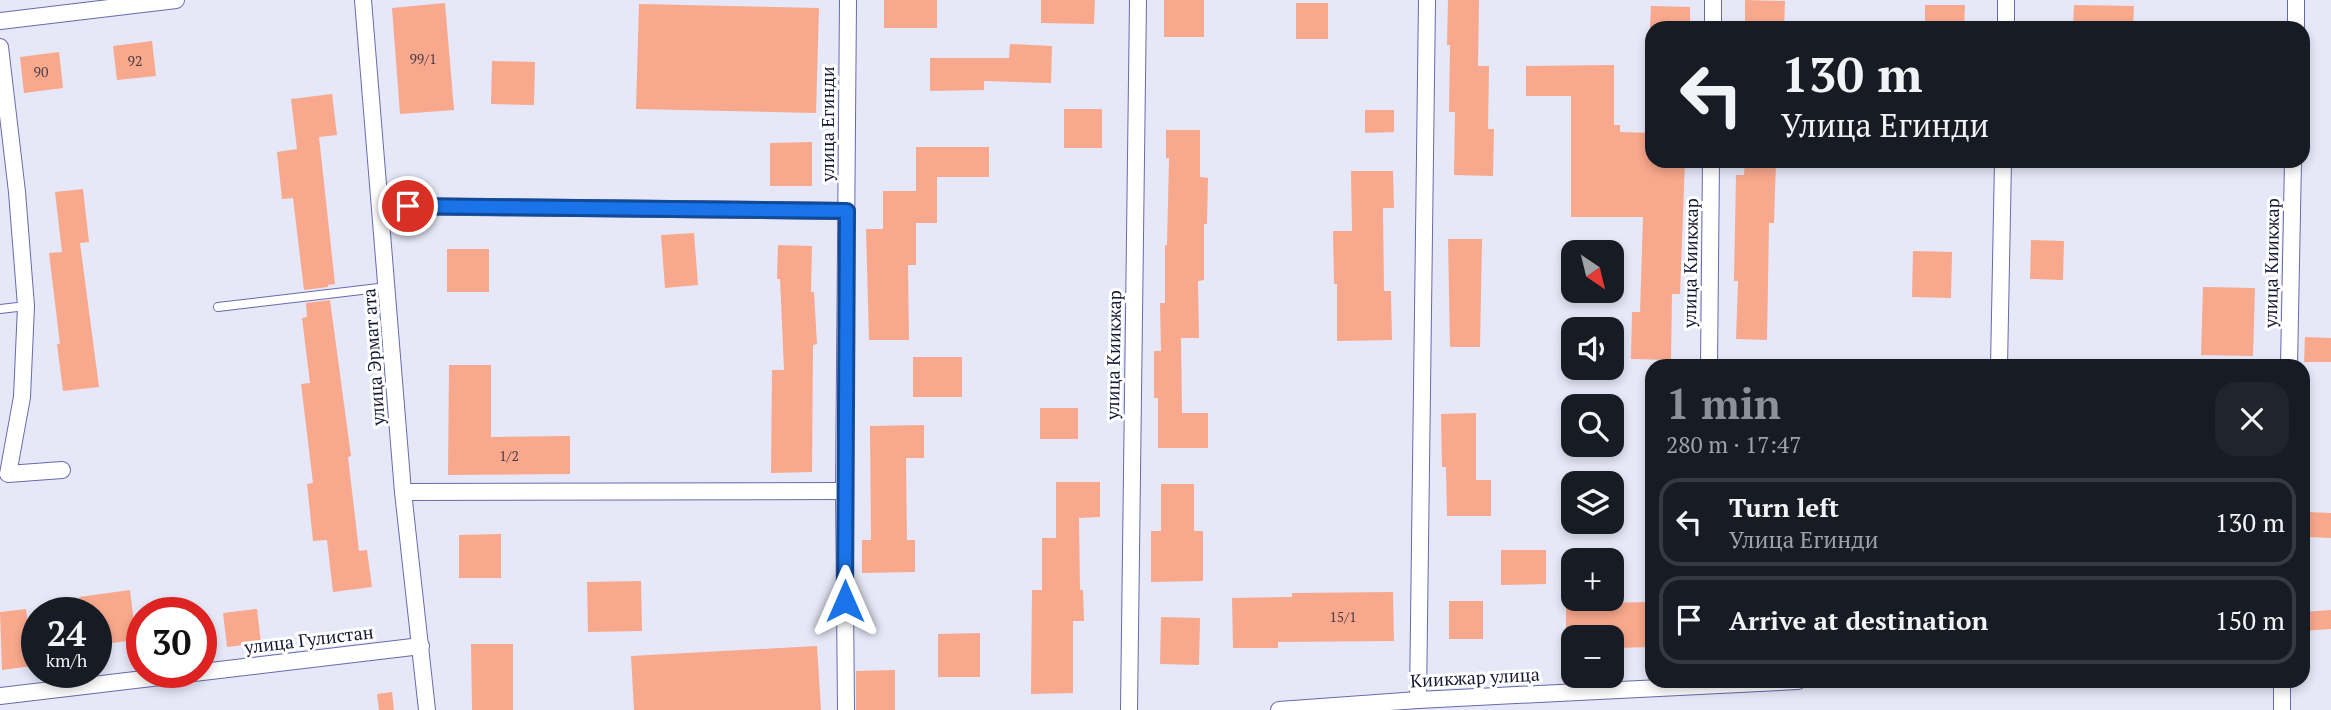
<!DOCTYPE html>
<meta charset="utf-8">
<style>
body{margin:0;font-family:"PT Serif",serif;background:#20242c;color:#f1f3f6;height:100vh;display:flex;flex-direction:column;font-size:26px;white-space:nowrap}
*{box-sizing:border-box;margin:0}
p{font-size:23px;color:#9ea1a6}
.icon{flex:none;width:38px;height:38px;fill:none;stroke:currentColor;stroke-width:2;stroke-linecap:round;stroke-linejoin:round}
.map{position:relative;flex:1;overflow:hidden}
.details{position:absolute;left:1645px;top:359px;width:665px;height:329px;display:flex;flex-direction:column;background:#171b24;border-radius:21px;box-shadow:0 4px 10px #0003}
.details>*{flex:none}
.hud{position:absolute;left:1645px;top:21px;width:665px;height:147px;border-radius:21px;box-shadow:0 4px 10px #0003;background:#171b24;color:#f1f3f6;overflow:hidden}
.needle{width:46px;rotate:145deg}
.fabs{position:absolute;left:1561px;top:240px;display:grid;gap:14px}
.fabs a{display:grid;place-items:center;width:63px;height:63px;border-radius:14px;background:#171b24;box-shadow:0 4px 10px #0003;font-size:35px}
.speed{position:absolute;left:21px;top:597px;display:flex;gap:14px;font-size:35px;font-weight:700;text-align:center}
.speed>*{display:grid;place-content:center;width:91px;height:91px;border-radius:50%;background:#171b24;box-shadow:0 4px 10px #0003;line-height:1}
.speed small{font-size:18px;font-weight:400}
.speed .limit{border:10px solid #d22;background:#fff;color:#111}
.pin{position:absolute;display:grid;place-items:center;width:60px;height:60px;color:#fff;margin:-30px;border:4px solid #fff;border-radius:50%;box-shadow:0 2px 7px #0007}
.me{position:absolute;width:77px;margin:-38px;rotate:0deg;stroke-linejoin:round;filter:drop-shadow(0 0 5px #0008)}
.turn{display:flex;align-items:center;gap:24px;height:147px;padding:0 21px;font-size:32px}
.turn .icon{width:91px;height:91px;stroke-width:2.5}
.turn b{display:block;font-size:49px;line-height:60px}
.round{display:grid;place-items:center;flex:none;width:74px;height:74px;border-radius:21px;background:#20242c}
.headline{display:flex;align-items:center;justify-content:space-between;height:119px;padding:0 21px}
h1{font-size:42px;font-weight:700;line-height:52px;color:#8c9099}
ul{padding:0;list-style:none}
li{display:flex;align-items:center;gap:21px;height:88px;margin:0 14px 10px;padding:0 7px;border:4px solid #363941;border-radius:21px}
li div{flex:1}
li b{display:block;font-size:26px}
li em{font-style:normal}
.map>svg:first-child{display:block}
</style>
<div class="map">
<svg width="2331" height="710" viewBox="0 0 2331 710">
<rect width="100%" height="100%" fill="#e6e8f8"/>
<g fill="#f8a88c">
<rect x="884" y="0" width="53" height="28"/>
<polygon points="1041,0 1095,0 1094,24 1041,23"/>
<rect x="1164" y="0" width="40" height="37"/>
<polygon points="1448,0 1479,0 1478,66 1489,66 1488,129 1494,129 1493,176 1454,175 1455,112 1449,112 1450,45 1447,45"/>
<polygon points="1745,0 1785,1 1784,28 1745,28"/>
<polygon points="445,3 454,110 400,114 392,8"/>
<rect x="1296" y="3" width="32" height="36"/>
<polygon points="639,4 819,8 816,113 636,109"/>
<polygon points="1925,5 1965,5 1964,28 1925,28"/>
<polygon points="2074,5 2134,6 2133,28 2073,28"/>
<polygon points="1651,6 1690,7 1690,28 1650,28"/>
<polygon points="152,41 156,76 117,80 113,46"/>
<polygon points="1010,44 1052,46 1051,83 984,81 984,90 930,91 930,58 1009,58"/>
<polygon points="59,52 63,88 24,93 20,57"/>
<polygon points="492,61 535,62 534,105 491,104"/>
<polygon points="1614,65 1614,125 1620,125 1620,132 1652,133 1652,161 1685,161 1680,294 1672,294 1671,360 1631,359 1632,312 1640,312 1643,217 1571,217 1571,96 1526,96 1526,66"/>
<polygon points="332,94 337,135 319,137 335,284 328,285 328,287 304,290 293,198 282,199 277,152 297,149 291,99"/>
<rect x="1064" y="109" width="38" height="39"/>
<polygon points="1365,110 1394,110 1394,132 1365,133"/>
<polygon points="1166,130 1200,130 1200,177 1208,178 1207,224 1204,224 1204,280 1198,281 1199,338 1181,338 1182,413 1208,413 1208,448 1158,448 1158,398 1154,398 1154,351 1161,351 1160,303 1165,303 1165,245 1167,245 1169,158 1166,158"/>
<polygon points="812,142 812,186 770,186 770,143"/>
<polygon points="916,147 989,147 989,177 937,177 937,223 916,223 916,265 908,265 909,340 869,340 866,229 883,229 883,191 916,191"/>
<polygon points="1745,161 1776,161 1774,223 1769,223 1767,340 1736,339 1738,281 1734,281 1736,175 1744,175"/>
<polygon points="1351,171 1393,171 1394,208 1383,208 1384,291 1391,291 1392,340 1337,341 1337,284 1334,284 1333,231 1352,231"/>
<polygon points="83,189 89,242 80,243 99,387 63,391 57,344 60,344 49,253 62,252 55,192"/>
<polygon points="694,233 698,285 665,288 661,235"/>
<polygon points="1448,239 1482,239 1480,347 1450,347"/>
<polygon points="2031,240 2064,241 2063,280 2030,279"/>
<polygon points="778,245 812,246 811,292 814,292 817,344 813,345 812,472 771,473 772,370 784,370 780,279 777,279"/>
<rect x="447" y="249" width="42" height="43"/>
<polygon points="1913,251 1952,252 1951,298 1912,297"/>
<polygon points="2203,287 2255,288 2253,356 2201,355"/>
<polygon points="330,300 351,456 348,457 359,551 367,550 372,587 333,592 327,540 313,541 307,484 313,483 301,384 310,383 302,318 307,317 306,303"/>
<polygon points="2305,337 2331,338 2331,362 2304,362"/>
<rect x="913" y="357" width="49" height="40"/>
<polygon points="449,365 491,365 491,437 570,436 570,474 448,475"/>
<rect x="1040" y="408" width="38" height="31"/>
<polygon points="1476,413 1476,480 1491,480 1491,516 1447,516 1446,467 1442,467 1441,414"/>
<polygon points="924,425 924,458 906,458 907,540 915,540 915,572 862,573 862,540 871,540 870,426"/>
<polygon points="1056,482 1100,482 1100,517 1079,518 1080,590 1083,590 1084,621 1073,621 1073,693 1031,694 1032,590 1042,590 1042,538 1056,538"/>
<polygon points="1161,484 1194,484 1194,531 1203,531 1203,581 1151,582 1151,531 1161,531"/>
<polygon points="2308,512 2331,513 2331,538 2307,537"/>
<polygon points="501,534 501,578 459,578 459,535"/>
<polygon points="1501,550 1546,550 1546,584 1501,585"/>
<polygon points="641,581 642,631 588,632 587,582"/>
<polygon points="130,590 136,640 96,645 96,612 81,612 79,597"/>
<polygon points="1393,592 1394,641 1278,642 1278,648 1233,648 1232,598 1292,597 1292,593"/>
<polygon points="1601,600 1601,603 1652,602 1652,647 1616,648 1616,634 1566,634 1566,601"/>
<rect x="1449" y="601" width="34" height="38"/>
<polygon points="26,609 33,666 2,670 0,612"/>
<polygon points="257,609 261,643 227,647 223,613"/>
<polygon points="2331,610 2331,629 2303,631 2303,612"/>
<polygon points="1161,617 1200,618 1199,665 1160,664"/>
<polygon points="980,633 980,677 938,677 938,634"/>
<polygon points="471,644 513,644 513,710 472,710"/>
<polygon points="817,646 821,710 634,710 631,656"/>
<polygon points="895,670 895,710 856,710 856,671"/>
<polygon points="392,692 394,710 379,710 377,694"/>
</g>
<g fill="none" stroke-linecap="round" stroke-linejoin="round">
<defs>
<g id="lane">
<polyline points="218,307 387,287"/>
<polyline points="0,309 26,306"/>
</g>
<g id="street">
<polyline points="363,0 403,492 427,710"/>
<polyline points="0,21 176,0"/>
<polyline points="1713,28 1713,0"/>
<polyline points="2006,28 2006,0"/>
<polyline points="2296,28 2296,0"/>
<polyline points="0,47 17,192 26,306 22,397 8,474 62,470"/>
<polyline points="381,206 847,211"/>
<polyline points="1709,366 1711,161"/>
<polyline points="1999,366 2003,161"/>
<polyline points="2289,366 2293,161"/>
<polyline points="403,492 844,491"/>
<polyline points="0,696 421,646"/>
<polyline points="1418,700 1427,0"/>
<polyline points="846,710 844,491 848,0"/>
<polyline points="1129,710 1138,0"/>
<polyline points="1279,710 1418,700 1798,681"/>
<polyline points="2282,710 2282,681"/>
</g>
</defs>
<use href="#lane" stroke="#676aad" stroke-width="10"/>
<use href="#street" stroke="#676aad" stroke-width="18"/>
<use href="#lane" stroke="#fff" stroke-width="8"/>
<use href="#street" stroke="#fff" stroke-width="16"/>
</g>
<g fill="none" stroke-linecap="round" stroke-linejoin="round">
<defs>
<polyline id="route" points="408,206 847,211 845,601"/>
</defs>
<use href="#route" stroke="#114b97" stroke-width="18"/>
<use href="#route" stroke="#1a73e8" stroke-width="12"/>
</g>
<g text-anchor="middle" stroke-width="6" stroke-linejoin="round" paint-order="stroke">
<g font-size="14" fill="#4e3b48">
<text x="423" y="64">99/1</text>
<text x="135" y="66">92</text>
<text x="41" y="77">90</text>
<text x="509" y="461">1/2</text>
<text x="1343" y="622">15/1</text>
</g>
<g font-size="18" fill="#161732" stroke="#fff">
<text transform="translate(828 124) rotate(-90)" y="6">улица Егинди</text>
<text transform="translate(1691 263) rotate(-89)" y="6">улица Киикжар</text>
<text transform="translate(2272 263) rotate(-89)" y="6">улица Киикжар</text>
<text transform="translate(1114 355) rotate(-89)" y="6">улица Киикжар</text>
<text transform="translate(374 357) rotate(-94)" y="6">улица Эрмат ата</text>
<text transform="translate(309 640) rotate(-7)" y="6">улица Гулистан</text>
<text transform="translate(1475 678) rotate(-3)" y="6">Киикжар улица</text>
</g>
</g>
</svg>
<div class="fabs">
<a><svg class="needle" viewBox="-14 -14 28 28"><path d="M0-13l5 13h-10z" fill="#e53935"/><path d="M0 13l5-13h-10z" fill="#9ea1a6"/></svg></a>
<a><svg class="icon" aria-label="sound" viewBox="0 0 24 24"><path d="M4 9h4l5-4v14l-5-4H4zM17 9q2 3 0 6"/></svg></a>
<a><svg class="icon" aria-label="search" viewBox="0 0 24 24"><circle cx="10" cy="10" r="6"/><path d="M15 15l6 6"/></svg></a>
<a><svg class="icon" aria-label="layers" viewBox="0 0 24 24"><path d="M12 4l9 5-9 5-9-5zM3 14l9 5 9-5"/></svg></a>
<a>+</a>
<a>−</a>
</div>
<div class="speed"><div>24<small>km/h</small></div><div class="limit">30</div></div>
<div class="pin" style="left:408px;top:206px;background:#d93025"><svg class="icon" aria-label="arrive" viewBox="0 0 24 24"><path d="M6 21V4h12l-3 4 3 4H6"/></svg></div>
<svg class="me" style="left:845px;top:601px" viewBox="-20 -20 40 40"><path d="M0-17L14 15 0 8-14 15z" fill="#1a73e8" stroke="#fff" stroke-width="4"/></svg>
<div class="hud">
<div class="turn"><svg class="icon" aria-label="left" viewBox="0 0 24 24"><path d="M17 20v-9H6M10 6l-5 5 5 5"/></svg><div><b>130 m</b>Улица Егинди</div></div>
</div>
<section class="details">
<div class="headline"><div><h1>1 min</h1><p>280 m · 17:47</p></div><a class="round"><svg class="icon" aria-label="close" viewBox="0 0 24 24"><path d="M6 6l12 12M18 6L6 18"/></svg></a></div>
<ul>
<li><svg class="icon" aria-label="left" viewBox="0 0 24 24"><path d="M17 20v-9H6M10 6l-5 5 5 5"/></svg><div><b>Turn left</b><p>Улица Егинди</p></div><em>130 m</em></li>
<li><svg class="icon" aria-label="arrive" viewBox="0 0 24 24"><path d="M6 21V4h12l-3 4 3 4H6"/></svg><div><b>Arrive at destination</b></div><em>150 m</em></li>
</ul>
</section>
</div>
